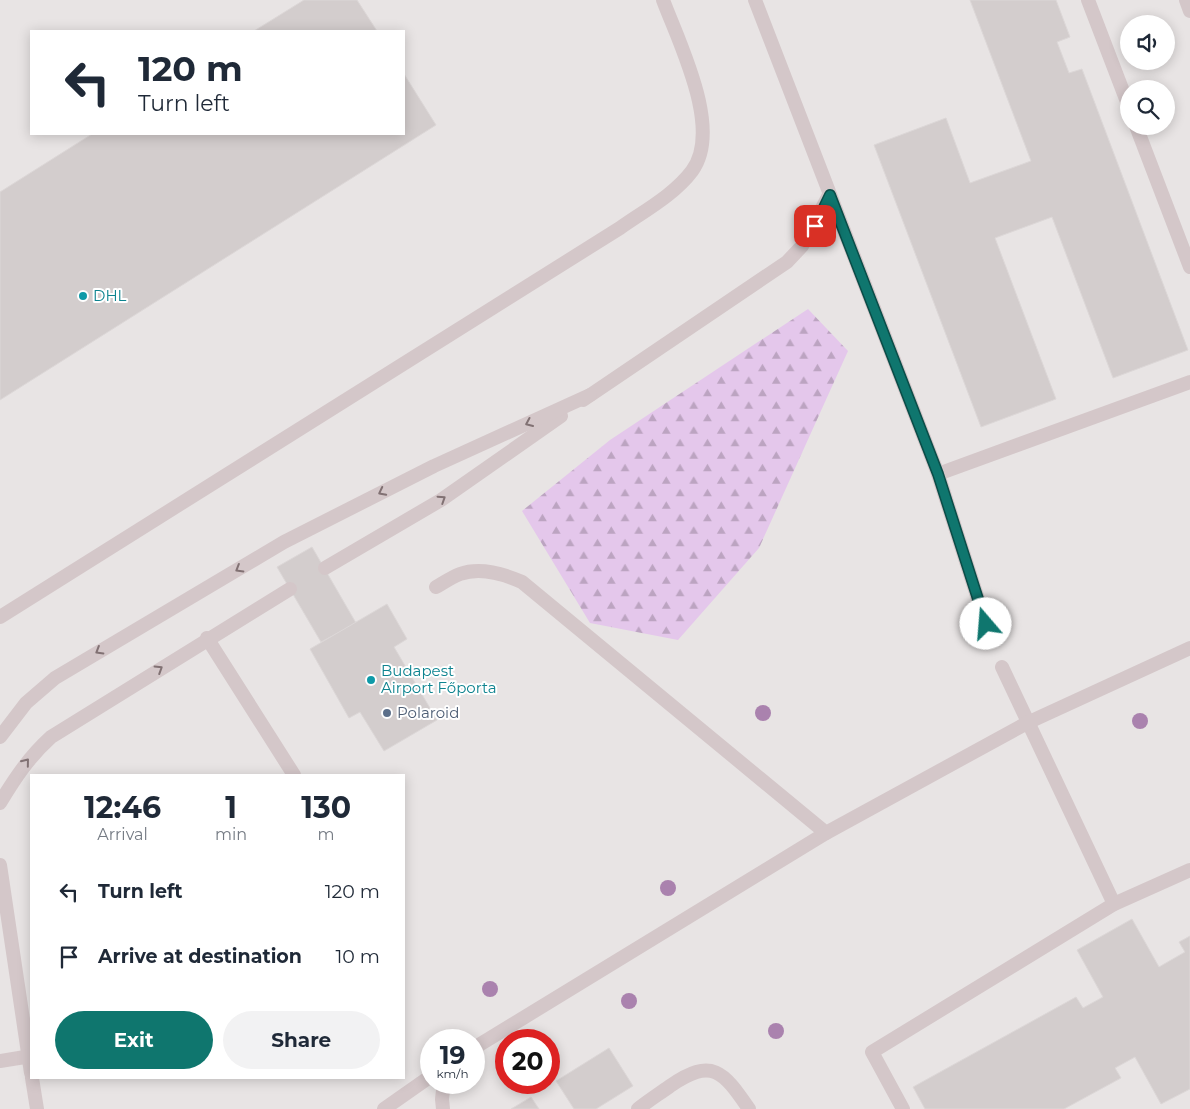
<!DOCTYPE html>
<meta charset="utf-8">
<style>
body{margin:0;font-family:Montserrat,sans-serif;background:#f2f2f3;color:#1f2937;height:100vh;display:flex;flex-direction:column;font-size:19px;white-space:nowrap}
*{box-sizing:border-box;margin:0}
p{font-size:16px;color:#747a83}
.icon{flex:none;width:28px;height:28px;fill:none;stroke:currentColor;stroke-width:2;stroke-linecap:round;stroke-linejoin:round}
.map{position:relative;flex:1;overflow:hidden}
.panel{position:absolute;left:30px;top:774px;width:375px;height:305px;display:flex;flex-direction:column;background:#fff;border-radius:0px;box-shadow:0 2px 12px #0003}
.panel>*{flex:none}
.hud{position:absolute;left:30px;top:30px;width:375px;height:105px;border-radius:0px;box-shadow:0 2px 12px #0003;background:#fff;color:#1f2937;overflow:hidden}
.buttons{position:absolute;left:1120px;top:15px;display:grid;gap:10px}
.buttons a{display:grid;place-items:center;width:55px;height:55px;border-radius:50%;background:#fff;box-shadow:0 2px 12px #0003;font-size:25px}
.speed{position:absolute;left:420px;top:1029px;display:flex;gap:10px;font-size:25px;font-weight:700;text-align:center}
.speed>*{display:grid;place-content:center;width:65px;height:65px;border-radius:50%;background:#fff;box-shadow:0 2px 12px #0003;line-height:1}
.speed small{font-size:12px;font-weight:400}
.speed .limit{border:8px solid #d22;background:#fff;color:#111}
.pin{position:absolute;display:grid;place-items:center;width:42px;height:42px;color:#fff;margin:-21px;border-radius:10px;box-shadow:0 2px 8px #0006}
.me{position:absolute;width:55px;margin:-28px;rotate:342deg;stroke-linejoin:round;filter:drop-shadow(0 0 4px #0008)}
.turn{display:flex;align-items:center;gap:18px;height:105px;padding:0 25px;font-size:22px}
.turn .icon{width:65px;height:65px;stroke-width:2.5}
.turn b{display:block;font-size:35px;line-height:42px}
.eta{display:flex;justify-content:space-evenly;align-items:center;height:85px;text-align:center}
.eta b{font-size:30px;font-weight:700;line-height:35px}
.primary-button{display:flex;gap:10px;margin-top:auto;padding:10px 25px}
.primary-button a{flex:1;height:58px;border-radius:30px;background:#0f766e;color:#fff;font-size:20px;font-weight:700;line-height:58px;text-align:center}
.primary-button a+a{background:#f2f2f3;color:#1f2937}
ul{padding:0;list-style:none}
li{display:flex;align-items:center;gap:15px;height:65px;padding:0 25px}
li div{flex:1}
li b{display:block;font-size:19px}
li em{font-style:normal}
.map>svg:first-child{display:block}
</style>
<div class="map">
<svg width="1190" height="1109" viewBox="0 0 1190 1109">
<defs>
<pattern id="forest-firs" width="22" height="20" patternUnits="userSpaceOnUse" patternTransform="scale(1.25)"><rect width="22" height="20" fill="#e4c7eb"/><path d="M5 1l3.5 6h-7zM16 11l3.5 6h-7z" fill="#bca4c1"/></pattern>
</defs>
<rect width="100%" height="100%" fill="#f2f4f3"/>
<path fill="#e8e4e4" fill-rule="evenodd" d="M 0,0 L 1190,0 L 1190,1109 L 0,1109 ZM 1129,24 L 1166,24 L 1166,61 L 1129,61 ZM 31,31 L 404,31 L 404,134 L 31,134 ZM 1129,89 L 1166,89 L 1166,126 L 1129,126 ZM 31,775 L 404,775 L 404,1078 L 31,1078 ZM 431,1040 L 474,1040 L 474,1082 L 431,1082 ZM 506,1040 L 549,1040 L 549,1082 L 506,1082 Z"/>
<polygon fill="url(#forest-firs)" points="808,309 848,351 759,548 678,640 590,623 522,511 610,440"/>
<g fill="#d3cdcd" stroke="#dcd7d7">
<polygon points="304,0 357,0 377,31 254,31"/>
<polygon points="970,0 1056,0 1070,37 1057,42 1069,73 1082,69 1188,350 1113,378 1052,217 995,238 1056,399 981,427 874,145 946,118 970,183 1031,161"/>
<polygon points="404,74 436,125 0,400 0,192 92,134 404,134"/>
<polygon points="312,547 356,623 321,642 277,567"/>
<polygon points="387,604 407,639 394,647 437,720 384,751 360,712 349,718 310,649"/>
<polygon points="1132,919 1159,967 1185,952 1179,942 1190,936 1190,1089 1161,1104 1135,1057 1115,1068 1121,1078 1064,1109 925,1109 913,1087 1076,997 1083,1008 1103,997 1077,950"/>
<polygon points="609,1048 633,1086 596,1109 574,1109 556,1081"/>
<polygon points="531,1097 539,1109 511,1109"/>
</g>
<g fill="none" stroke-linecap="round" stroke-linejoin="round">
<g stroke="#d4c7c9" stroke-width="14">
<polyline points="755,0 938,474 986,624"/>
<polyline points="1088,0 1129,107"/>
<polyline points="1186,0 1190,11"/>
<polyline points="1136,126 1190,267"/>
<polyline points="583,400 787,262 802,246 829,195"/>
<polyline points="938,474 1190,382"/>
<polyline points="325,568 441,500 561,416"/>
<path d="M 436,587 C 443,583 452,577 460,574 C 480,567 504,574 522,582 L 826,833"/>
<path d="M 0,617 L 620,228 C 644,211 674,195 692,171 C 723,129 679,43 663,0"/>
<polyline points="207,638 294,775"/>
<polyline points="1002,667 1114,904"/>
<polyline points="0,737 26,703 55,678 284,542 434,466 590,395"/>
<path d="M 0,803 C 15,778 29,757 51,737 L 290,589"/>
<polyline points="0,865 31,1073"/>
<polyline points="474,1048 826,833 1027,723 1190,648"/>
<polyline points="0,1061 31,1056"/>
<polyline points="32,1078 37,1109"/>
<polyline points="384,1109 431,1076"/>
<polyline points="443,1109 442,1099 444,1082"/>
<path d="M 638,1109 C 648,1101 659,1094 670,1086 C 712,1057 723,1071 749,1109"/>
<polyline points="903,1109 872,1052 1114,904 1190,870"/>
</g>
</g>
<g fill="#aa82ae">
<circle cx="763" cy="713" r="8"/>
<circle cx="1140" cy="721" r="8"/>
<circle cx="668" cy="888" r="8"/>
<circle cx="490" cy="989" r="8"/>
<circle cx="629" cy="1001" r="8"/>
<circle cx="776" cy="1031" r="8"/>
</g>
<defs><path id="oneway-chevron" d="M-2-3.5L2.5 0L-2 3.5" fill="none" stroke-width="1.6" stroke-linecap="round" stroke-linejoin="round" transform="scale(1.25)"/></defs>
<g stroke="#817173">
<use href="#oneway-chevron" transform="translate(529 423) rotate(156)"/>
<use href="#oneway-chevron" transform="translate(382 492) rotate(153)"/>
<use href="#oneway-chevron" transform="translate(442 499) rotate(-33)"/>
<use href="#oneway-chevron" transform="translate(239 569) rotate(149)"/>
<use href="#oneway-chevron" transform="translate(99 651) rotate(149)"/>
<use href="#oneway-chevron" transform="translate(159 669) rotate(-32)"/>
<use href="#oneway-chevron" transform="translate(26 762) rotate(-51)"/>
</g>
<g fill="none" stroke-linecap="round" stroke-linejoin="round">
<defs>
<polyline id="route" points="815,226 830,195 938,474 986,624"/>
</defs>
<use href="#route" stroke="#0a4d48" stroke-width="12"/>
<use href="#route" stroke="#0f766e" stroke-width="9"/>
</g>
<g fill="#0f9aa8" stroke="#fff" stroke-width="2">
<circle cx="83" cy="296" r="5"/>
<circle cx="371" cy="680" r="5"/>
</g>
<circle fill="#5c6f8a" stroke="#fff" stroke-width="2" cx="387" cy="713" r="5"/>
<g text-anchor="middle" stroke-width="4" stroke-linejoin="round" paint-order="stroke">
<g font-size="15" fill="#0d838f" stroke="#fff" text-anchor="start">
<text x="93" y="301">DHL</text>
<text x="381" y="676">Budapest<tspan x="381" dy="17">Airport Főporta</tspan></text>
</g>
<g font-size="15" fill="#4e5e75" stroke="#fff" text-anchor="start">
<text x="397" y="718">Polaroid</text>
</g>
</g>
</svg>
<div class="buttons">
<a><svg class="icon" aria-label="sound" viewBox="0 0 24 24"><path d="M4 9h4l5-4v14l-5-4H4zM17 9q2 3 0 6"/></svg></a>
<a><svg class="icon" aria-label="search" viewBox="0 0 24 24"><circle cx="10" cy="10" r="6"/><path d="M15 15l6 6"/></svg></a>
</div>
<div class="speed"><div>19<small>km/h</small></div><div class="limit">20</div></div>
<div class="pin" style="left:815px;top:226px;background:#d93025"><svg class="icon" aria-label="arrive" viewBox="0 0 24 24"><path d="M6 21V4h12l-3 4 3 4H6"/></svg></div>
<svg class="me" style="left:986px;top:624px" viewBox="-20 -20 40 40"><circle r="19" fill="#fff"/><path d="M0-13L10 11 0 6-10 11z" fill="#0f766e"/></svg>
<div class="hud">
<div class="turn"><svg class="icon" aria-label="left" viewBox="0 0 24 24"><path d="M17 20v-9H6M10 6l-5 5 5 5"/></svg><div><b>120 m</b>Turn left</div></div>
</div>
<section class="panel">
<div class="eta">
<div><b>12:46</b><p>Arrival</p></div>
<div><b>1</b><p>min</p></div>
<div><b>130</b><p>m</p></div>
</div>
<ul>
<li><svg class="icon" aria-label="left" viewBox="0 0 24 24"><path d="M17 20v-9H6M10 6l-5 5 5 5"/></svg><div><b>Turn left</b></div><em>120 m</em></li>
<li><svg class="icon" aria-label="arrive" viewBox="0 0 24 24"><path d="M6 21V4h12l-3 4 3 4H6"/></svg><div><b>Arrive at destination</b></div><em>10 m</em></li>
</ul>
<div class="primary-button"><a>Exit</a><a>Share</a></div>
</section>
</div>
